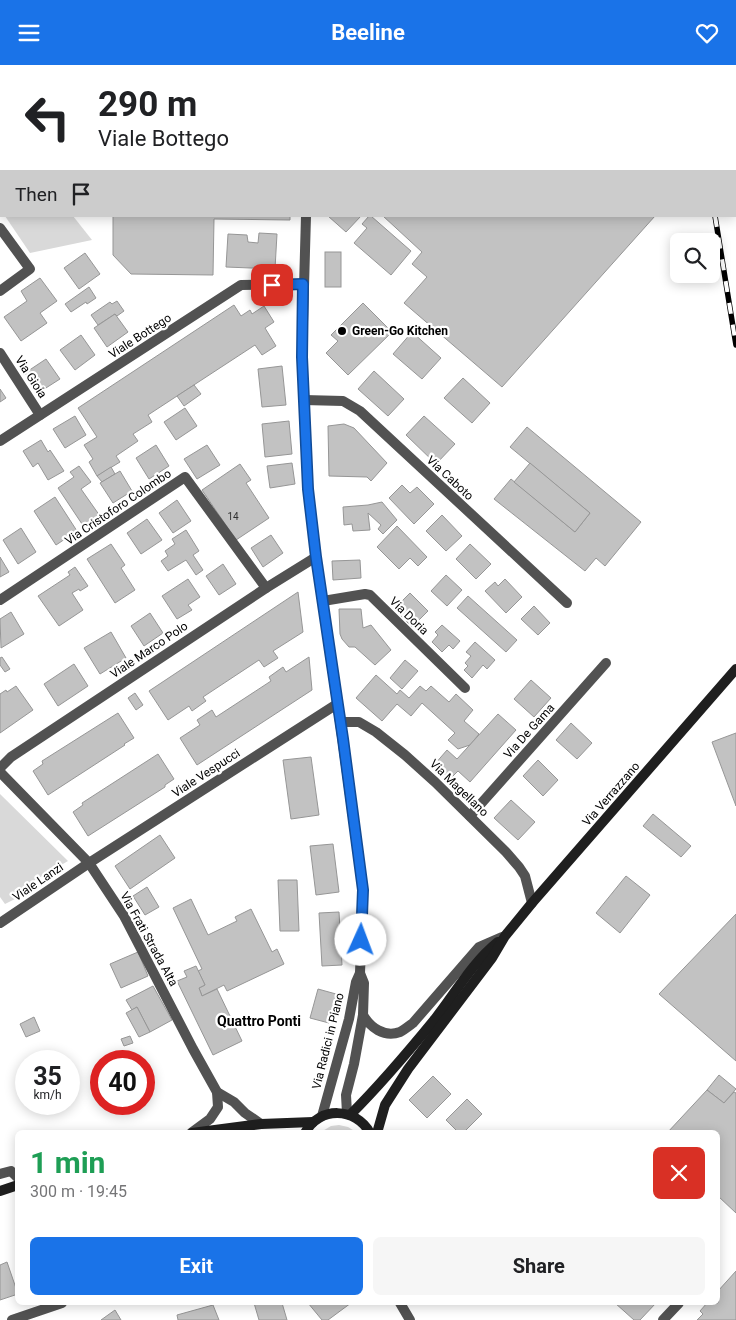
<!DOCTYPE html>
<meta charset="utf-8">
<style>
body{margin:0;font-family:Roboto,sans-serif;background:#f6f6f6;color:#202124;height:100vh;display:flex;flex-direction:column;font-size:19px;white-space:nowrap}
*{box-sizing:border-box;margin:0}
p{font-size:16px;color:#757577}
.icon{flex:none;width:28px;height:28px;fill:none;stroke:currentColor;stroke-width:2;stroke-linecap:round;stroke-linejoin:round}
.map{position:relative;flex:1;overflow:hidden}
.details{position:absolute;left:15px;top:1065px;width:705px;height:175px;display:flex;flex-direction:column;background:#fff;border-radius:8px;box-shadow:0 2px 12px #0003}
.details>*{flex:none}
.top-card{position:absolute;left:0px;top:0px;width:736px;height:152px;box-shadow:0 2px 12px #0003;background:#fff;color:#202124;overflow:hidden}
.controls{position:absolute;left:670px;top:168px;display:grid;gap:10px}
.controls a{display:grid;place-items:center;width:50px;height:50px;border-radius:8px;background:#fff;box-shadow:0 2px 12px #0003;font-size:25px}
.speed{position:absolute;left:15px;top:985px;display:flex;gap:10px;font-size:25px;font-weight:700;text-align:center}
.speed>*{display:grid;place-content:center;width:65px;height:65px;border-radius:50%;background:#fff;box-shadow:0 2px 12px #0003;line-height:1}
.speed small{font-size:12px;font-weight:400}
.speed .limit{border:8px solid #d22;background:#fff;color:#111}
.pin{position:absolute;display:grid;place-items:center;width:42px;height:42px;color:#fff;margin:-21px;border-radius:10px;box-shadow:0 2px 8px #0006}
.me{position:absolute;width:55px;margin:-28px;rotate:2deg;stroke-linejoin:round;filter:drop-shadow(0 0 4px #0008)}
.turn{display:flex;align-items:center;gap:18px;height:105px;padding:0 15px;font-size:22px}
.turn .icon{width:65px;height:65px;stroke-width:2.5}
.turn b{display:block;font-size:35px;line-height:42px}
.then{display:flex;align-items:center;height:48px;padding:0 15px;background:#0003;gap:10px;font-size:19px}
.round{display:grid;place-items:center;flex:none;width:52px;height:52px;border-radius:8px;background:#f6f6f6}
.overview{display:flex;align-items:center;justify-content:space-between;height:85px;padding:0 15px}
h1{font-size:30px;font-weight:700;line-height:38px;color:#1e9e55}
.action{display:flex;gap:10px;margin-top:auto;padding:10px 15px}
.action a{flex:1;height:58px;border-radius:8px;background:#1a73e8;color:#fff;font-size:20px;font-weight:700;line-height:58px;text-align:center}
.action a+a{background:#f6f6f6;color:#202124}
header{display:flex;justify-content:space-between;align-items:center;height:65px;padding:0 15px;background:#1a73e8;color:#fff;font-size:22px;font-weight:700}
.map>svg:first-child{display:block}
</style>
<header><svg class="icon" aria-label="menu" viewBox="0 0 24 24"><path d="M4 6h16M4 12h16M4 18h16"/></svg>Beeline<svg class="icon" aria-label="heart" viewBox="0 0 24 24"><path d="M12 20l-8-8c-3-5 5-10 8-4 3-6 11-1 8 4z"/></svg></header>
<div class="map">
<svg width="736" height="1255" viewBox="0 0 736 1255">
<rect width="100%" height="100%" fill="#fff"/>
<g fill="#d9d9d9">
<polygon points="5,151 73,151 92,175 30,188"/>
<polygon points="0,729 68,796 15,827 17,833 5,839 0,832"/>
<polygon points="339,1060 348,1062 356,1067 321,1067 331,1061"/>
</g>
<g fill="#c2c2c2" stroke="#969696">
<polygon points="0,0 16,0 1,1 1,36"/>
<polygon points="252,0 294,0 252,1"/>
<polygon points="481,0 666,0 480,1"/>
<polygon points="113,151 290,151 290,155 214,154 213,210 131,209 113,190"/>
<polygon points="328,151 361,151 346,167"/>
<polygon points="369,151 371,151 411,186 391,210 354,178 367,163 362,159"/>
<polygon points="383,151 655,151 502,322 404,238 427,212 412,199 422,187"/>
<polygon points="259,168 277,169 275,204 226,202 228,169 247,170 248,177 258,178"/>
<rect x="325" y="187" width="16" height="35"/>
<polygon points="85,188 100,209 79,224 64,203"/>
<polygon points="40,213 57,236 40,248 47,258 21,276 4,252 27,236 21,226"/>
<polygon points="89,222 96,233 87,239 86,237 71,247 65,239"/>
<polygon points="117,236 124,246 117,251 115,249 98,260 91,250 110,237 112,239"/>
<polygon points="363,238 392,267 348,310 326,288 338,276 331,270"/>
<polygon points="234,240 241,251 250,245 252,249 264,241 274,257 265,263 276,281 262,290 255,280 148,350 152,357 133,369 138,376 116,391 120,397 97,411 89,397 93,394 84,380 97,372 78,343"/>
<polygon points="115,249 128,267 107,282 94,263"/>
<polygon points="412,267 441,293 422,314 393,289"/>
<polygon points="81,270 95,290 75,305 60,285"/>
<polygon points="46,294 60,314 38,328 25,308"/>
<polygon points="282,301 286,340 262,342 258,304"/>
<polygon points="374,306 404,334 388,351 358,324"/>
<polygon points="463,313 490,338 472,358 444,333"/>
<polygon points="194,320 201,329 184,341 177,331"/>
<polygon points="0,324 6,333 0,337"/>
<polygon points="185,343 197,361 176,375 164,357"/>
<polygon points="75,351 86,370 65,383 53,364"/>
<polygon points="424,351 455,379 436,399 406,370"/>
<polygon points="289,356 292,389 265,392 262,359"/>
<polygon points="344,359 354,363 387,398 371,416 367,412 329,411 328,361"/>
<polygon points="527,362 641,457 605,501 596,493 585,506 494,434 511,414 575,467 590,448 510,382"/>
<polygon points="41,375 48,387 50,385 64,406 48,415 38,398 33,402 23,386"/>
<polygon points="156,380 169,401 149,414 136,393"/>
<polygon points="207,380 220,400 197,414 184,394"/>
<polygon points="292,398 295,419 270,423 267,401"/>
<polygon points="530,398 590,448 575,467 514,417"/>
<polygon points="240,399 251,415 246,418 269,453 236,475 202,425"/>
<polygon points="79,401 91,417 81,424 100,451 84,462 58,423 74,412 70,407"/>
<polygon points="111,402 115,409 102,417 97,411"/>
<polygon points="120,406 132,426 113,438 100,418"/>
<polygon points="402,420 410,428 417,422 434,439 414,459 389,433"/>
<polygon points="55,432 77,466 56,480 34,446"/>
<polygon points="177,435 191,456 173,468 159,448"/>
<polygon points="382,437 397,455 383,469 378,464 381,460 368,448 370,465 353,466 352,459 344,460 343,442 368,440"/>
<polygon points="442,450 462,471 446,486 426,466"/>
<polygon points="147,454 162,475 141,489 127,468"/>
<polygon points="397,461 427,492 418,501 410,493 399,504 377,482"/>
<polygon points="21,463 36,487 18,499 3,475"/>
<polygon points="186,465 199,486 193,490 203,505 196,510 186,495 168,506 161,496 168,491 165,486 175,479 172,474"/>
<polygon points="271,470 283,488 263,502 251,483"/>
<polygon points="111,479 125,500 121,503 135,525 115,538 87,494"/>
<polygon points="470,479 491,499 476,514 456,494"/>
<polygon points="0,492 9,507 0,512"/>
<polygon points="360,495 361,513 333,515 332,496"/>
<polygon points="223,499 236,519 219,530 206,511"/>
<polygon points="75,502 88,521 80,526 79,524 72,528 83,545 59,561 38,531 70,510 68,507"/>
<polygon points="446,510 462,525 447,541 431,526"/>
<polygon points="188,514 200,532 188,540 192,545 177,554 162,531"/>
<polygon points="505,514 522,532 506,548 485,526 495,517 498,521"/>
<polygon points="298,527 303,567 273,586 278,593 264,602 259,595 203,632 206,636 192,646 189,641 168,655 149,626"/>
<polygon points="410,528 428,546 412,562 394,544"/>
<polygon points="468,531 517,575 506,587 457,543"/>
<polygon points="534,541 550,558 538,570 521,554"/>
<polygon points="339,544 361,544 363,563 371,560 391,585 375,600 355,582 349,582 342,574 340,569"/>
<polygon points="11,547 24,569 1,583 0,554"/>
<polygon points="150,548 163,568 144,581 131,561"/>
<polygon points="442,560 460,576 453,584 449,580 442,587 432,577 438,570 435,567"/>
<polygon points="111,567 126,593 100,609 84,583"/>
<polygon points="475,577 495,595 487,604 483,600 472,613 464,605 468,601 465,598 471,591 466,587"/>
<polygon points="2,592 10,604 5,607 0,600 0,593"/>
<polygon points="309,592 312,625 197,700 180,673 200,660 197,655 212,645 216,652 271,616 269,612 283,602 286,607"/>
<polygon points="405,595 418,606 402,624 390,613"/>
<polygon points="74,599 88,621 58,641 44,619"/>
<polygon points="376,610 397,629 400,625 409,633 420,621 426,626 431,621 449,637 456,629 473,645 464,656 479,669 470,680 458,684 448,675 455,668 422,638 411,651 397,639 382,656 356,633"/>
<polygon points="531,615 551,633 534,652 514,634"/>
<polygon points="16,621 33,645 0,668 0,629 6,625 7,627"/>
<polygon points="135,628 143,640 136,645 128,633"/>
<polygon points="118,648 134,673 124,679 125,680 48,730 33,706 43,699 42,696"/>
<polygon points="498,649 516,665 470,717 458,706 450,714 434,700 447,685 457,694"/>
<polygon points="571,658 592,678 577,694 556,675"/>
<polygon points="736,668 736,741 712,677"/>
<polygon points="158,689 174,714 165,720 165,722 88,771 73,747 83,740 82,738"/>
<polygon points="311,692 319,750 291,754 283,695"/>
<polygon points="538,695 558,715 543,731 523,711"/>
<polygon points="511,735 535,757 518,775 494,753"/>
<polygon points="653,749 691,781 681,792 643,761"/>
<polygon points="160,770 175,793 130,824 115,801"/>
<polygon points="333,779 339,827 316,830 310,781"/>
<polygon points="626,811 650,830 620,868 596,848"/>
<polygon points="278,815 297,815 299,866 280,866"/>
<polygon points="147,822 159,842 145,850 133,831"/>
<polygon points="191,834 208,870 237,856 235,852 251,844 272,887 277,884 284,899 227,926 224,920 202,931 199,923 205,920 198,906 202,904 173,843"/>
<polygon points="339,847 342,900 322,901 319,848"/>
<polygon points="736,849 736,996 659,929"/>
<polygon points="138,887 148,911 121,923 110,899"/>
<polygon points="196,901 205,920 199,923 202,931 217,924 242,976 213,990 177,916 187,912 184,906"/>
<polygon points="153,921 172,955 150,967 137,942 132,945 126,935"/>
<polygon points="318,924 336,929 329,958 310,953"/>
<polygon points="137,942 150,967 139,972 126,948"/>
<polygon points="34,952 40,966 26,972 20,959"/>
<polygon points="130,971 133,978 124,981 121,974"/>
<polygon points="719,1010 736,1024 724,1038 707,1025"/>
<polygon points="433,1011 451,1029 427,1053 409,1035"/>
<polygon points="707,1025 724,1038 734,1027 736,1028 736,1148 718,1131 718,1068 667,1068"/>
<polygon points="467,1034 482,1049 463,1068 459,1068 446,1055"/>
<polygon points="7,1197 18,1229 0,1235 0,1200"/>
<polygon points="736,1206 736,1255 697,1255 703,1249 700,1246 707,1238 718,1238 718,1226"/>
<polygon points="254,1238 282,1238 287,1255 259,1255"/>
<polygon points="308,1238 351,1238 328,1255 322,1255"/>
<polygon points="615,1238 656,1238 640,1255 634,1255"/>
<polygon points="213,1240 219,1255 178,1255 177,1250"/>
<polygon points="115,1245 121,1255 101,1255"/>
</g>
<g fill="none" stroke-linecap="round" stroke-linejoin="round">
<g stroke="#525252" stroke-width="10">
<polyline points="42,1 42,0"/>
<polyline points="160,1 160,0"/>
<polyline points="0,79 1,78"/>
<polyline points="0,163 30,204 0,226"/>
<polyline points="0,288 40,350"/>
<polyline points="304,335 343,336 360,346 567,538"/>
<polyline points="0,376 241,220 303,219"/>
<polyline points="0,535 185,412 266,523"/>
<polyline points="323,536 365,529 370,530 465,623"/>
<polyline points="340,657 359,657 376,667 405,690 435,717 506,787 519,802 525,811 532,838"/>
<polyline points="0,703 11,692 266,523 316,492"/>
<polyline points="0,707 89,798 124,851 193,984 217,1027 234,1037 245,1048 261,1059"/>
<polyline points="470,751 606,598"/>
<polyline points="0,858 89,798 337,639"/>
<path d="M 363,950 C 370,962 384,973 400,967 C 404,965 409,961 413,958 L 479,882 L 502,872"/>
<polyline points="191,1068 210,1054 218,1042 217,1027"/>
<polyline points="0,1109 11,1106 18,1113"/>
<polyline points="12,1255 62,1238"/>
<polyline points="663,1255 679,1238"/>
</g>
<g stroke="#525252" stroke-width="10">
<polyline points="313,1 313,0"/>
<polyline points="306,151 302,292 308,424 316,492 340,657 363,825 360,908 364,918 363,950 354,999 346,1030 347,1048"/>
<polyline points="322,1051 349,954 356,917 360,908"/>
<polyline points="400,1238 410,1255"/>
</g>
<g stroke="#1f1f1f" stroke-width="10">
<path d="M 350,1050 C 380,1020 408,987 435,954 C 456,927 472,898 498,877"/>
<polyline points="192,1068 261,1059 313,1057"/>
<path d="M 305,1068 C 319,1041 356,1042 370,1068"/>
<polyline points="377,1068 385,1040 408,1004 492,893 505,871 532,838 736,604"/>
<polyline points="0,1126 18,1120"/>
</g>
<defs>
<g id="rail">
<polyline points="690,0 690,1"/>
<polyline points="715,151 736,280"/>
</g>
</defs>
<use href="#rail" stroke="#000" stroke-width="5.5"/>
<use href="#rail" stroke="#fff" stroke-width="4" stroke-dasharray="11" stroke-linecap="butt"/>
</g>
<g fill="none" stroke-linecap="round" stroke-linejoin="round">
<defs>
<polyline id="route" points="272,220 303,219 302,292 308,424 316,492 343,674 363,825 361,875"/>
</defs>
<use href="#route" stroke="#114b97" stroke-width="12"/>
<use href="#route" stroke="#1a73e8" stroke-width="9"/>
</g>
<circle fill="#000" stroke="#fff" stroke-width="2" cx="342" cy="266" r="5"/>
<g text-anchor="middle" stroke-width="4.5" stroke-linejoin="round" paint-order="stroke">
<g font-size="10" fill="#303030">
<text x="233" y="455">14</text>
</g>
<g font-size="12" font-weight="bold" fill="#000" stroke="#fff" text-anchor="start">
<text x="352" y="270">Green-Go Kitchen</text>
</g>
<g font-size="12" fill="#000" stroke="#fff">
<text transform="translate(140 271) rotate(-33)" y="4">Viale Bottego</text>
<text transform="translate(31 312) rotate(57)" y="4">Via Gioia</text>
<text transform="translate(450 413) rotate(43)" y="4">Via Caboto</text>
<text transform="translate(118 442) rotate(-34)" y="4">Via Cristoforo Colombo</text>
<text transform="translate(409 551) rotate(44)" y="4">Via Doria</text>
<text transform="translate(149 585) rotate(-34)" y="4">Viale Marco Polo</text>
<text transform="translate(529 666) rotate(-48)" y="4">Via De Gama</text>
<text transform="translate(206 708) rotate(-33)" y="4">Viale Vespucci</text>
<text transform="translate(459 723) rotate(44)" y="4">Via Magellano</text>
<text transform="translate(611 729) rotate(-49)" y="4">Via Verrazzano</text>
<text transform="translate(38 817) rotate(-34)" y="4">Viale Lanzi</text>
<text transform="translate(149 874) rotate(61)" y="4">Via Frati Strada Alta</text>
<text transform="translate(328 976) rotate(-76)" y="4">Via Radici in Piano</text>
</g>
<g font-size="14" font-weight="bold" fill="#000" stroke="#fff">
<text x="259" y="961">Quattro Ponti</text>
</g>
</g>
</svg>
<div class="controls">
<a><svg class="icon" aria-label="search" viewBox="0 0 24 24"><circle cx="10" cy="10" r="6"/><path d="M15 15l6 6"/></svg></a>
</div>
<div class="speed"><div>35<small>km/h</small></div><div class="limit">40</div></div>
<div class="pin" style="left:272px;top:220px;background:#d93025"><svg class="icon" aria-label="arrive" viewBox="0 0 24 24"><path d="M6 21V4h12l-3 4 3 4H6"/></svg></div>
<svg class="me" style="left:361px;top:875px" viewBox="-20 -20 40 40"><circle r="19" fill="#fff"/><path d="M0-13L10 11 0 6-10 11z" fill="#1a73e8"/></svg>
<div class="top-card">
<div class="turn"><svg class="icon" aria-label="left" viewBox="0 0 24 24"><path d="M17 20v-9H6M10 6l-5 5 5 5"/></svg><div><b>290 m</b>Viale Bottego</div></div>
<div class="then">Then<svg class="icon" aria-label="arrive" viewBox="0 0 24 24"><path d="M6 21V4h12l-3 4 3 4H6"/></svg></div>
</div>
<section class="details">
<div class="overview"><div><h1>1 min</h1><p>300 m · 19:45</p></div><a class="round" style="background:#d93025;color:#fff"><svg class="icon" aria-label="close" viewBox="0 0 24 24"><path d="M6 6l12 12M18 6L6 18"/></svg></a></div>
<div class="action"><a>Exit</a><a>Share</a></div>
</section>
</div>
